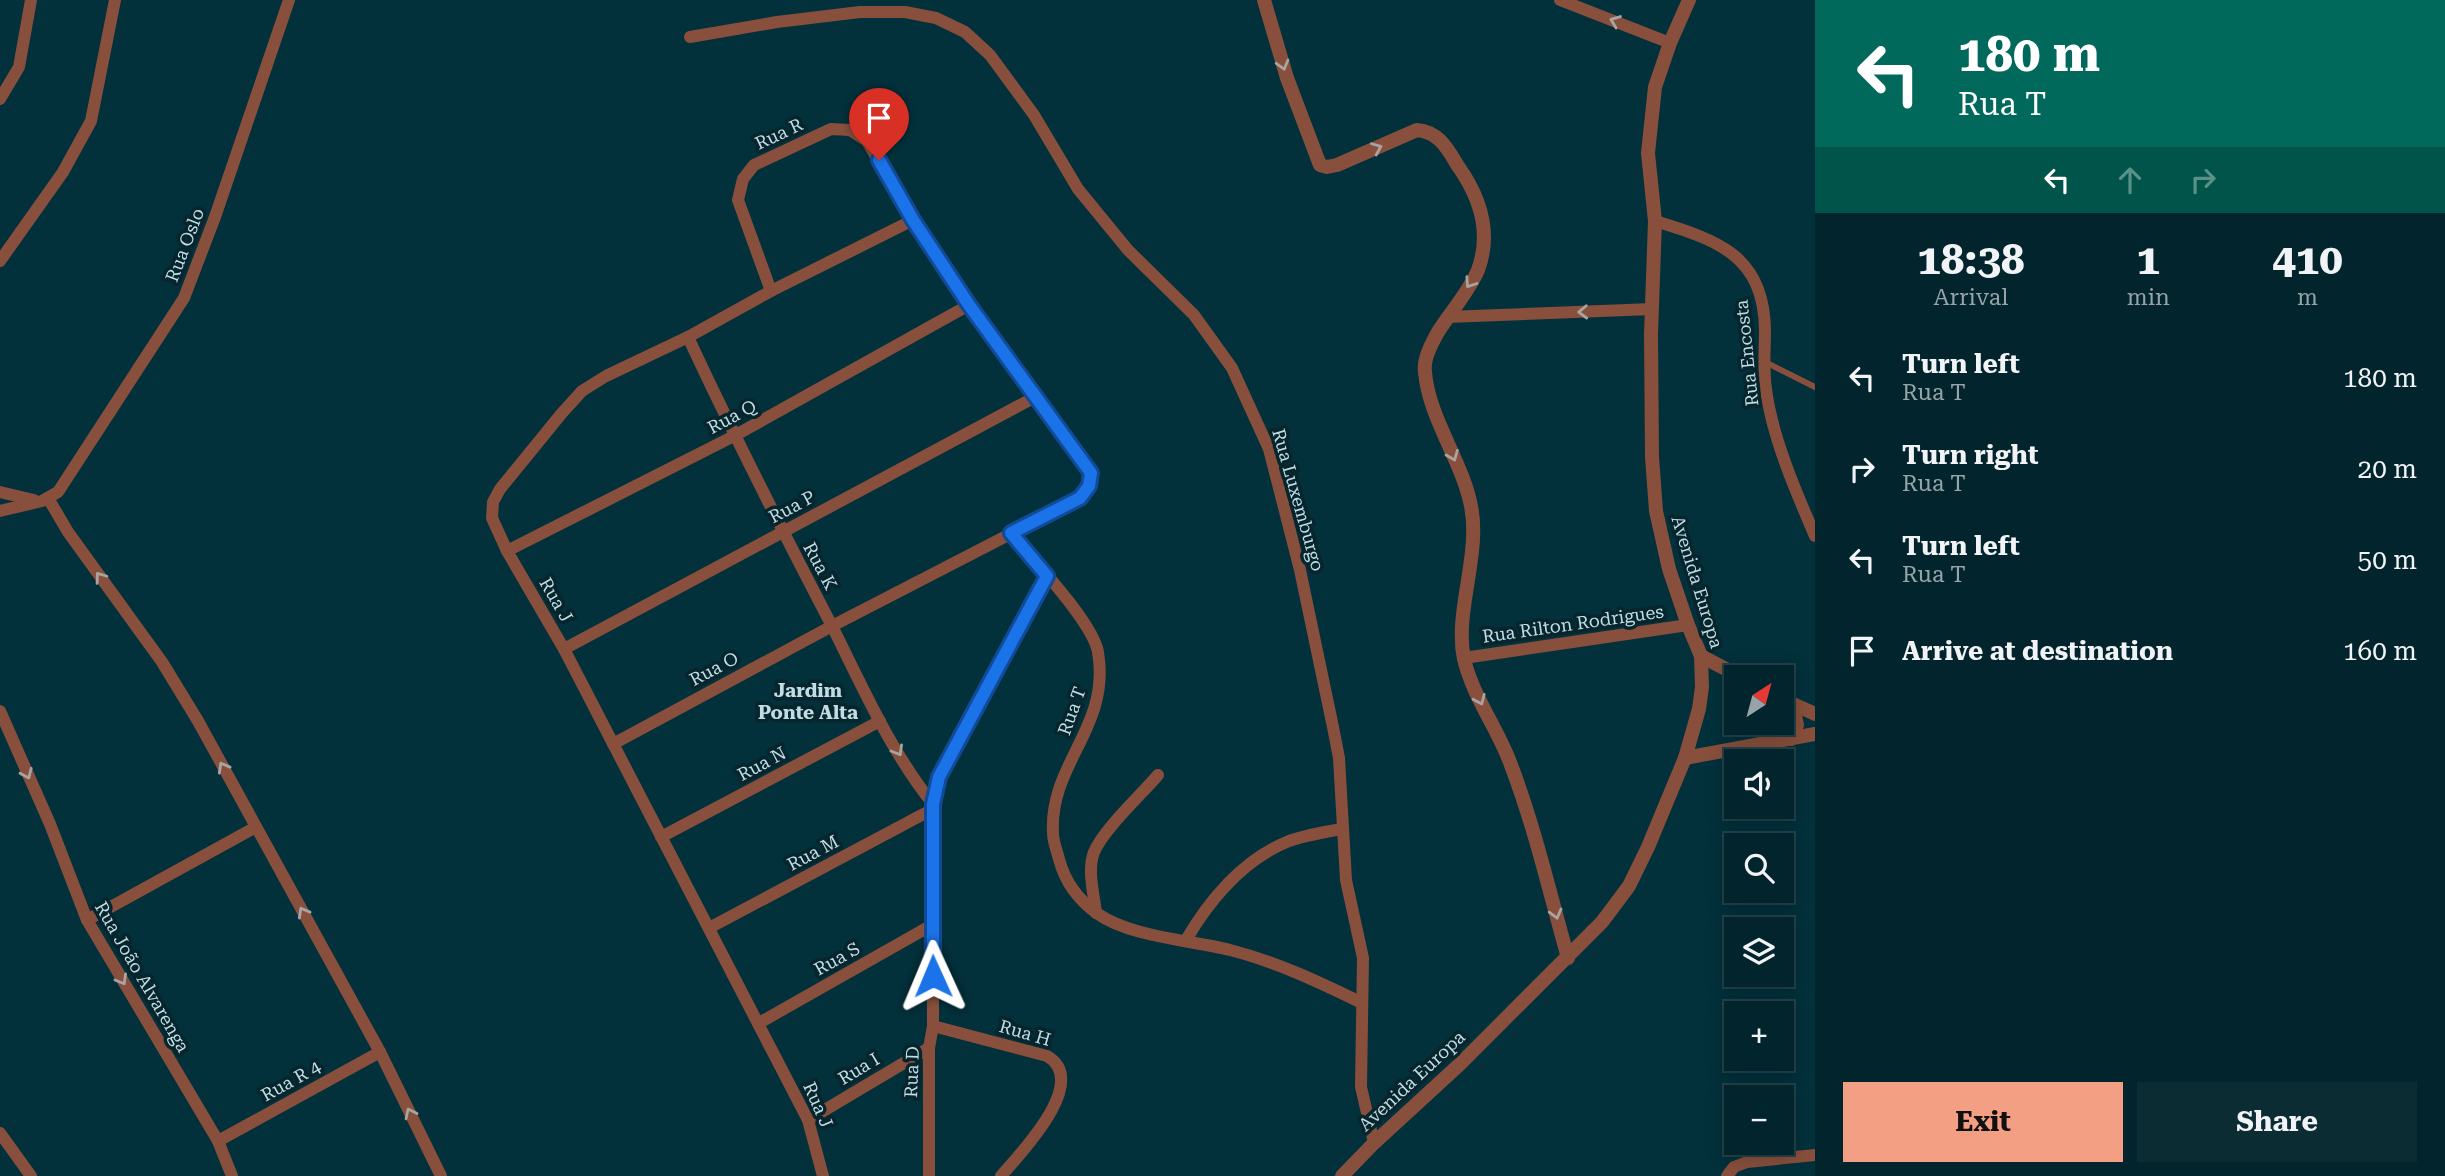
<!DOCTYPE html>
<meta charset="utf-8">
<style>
body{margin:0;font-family:"Roboto Serif",serif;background:#0c2c34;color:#f1f3f6;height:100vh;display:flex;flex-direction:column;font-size:26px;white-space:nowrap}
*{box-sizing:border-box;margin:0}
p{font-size:23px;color:#96a4a9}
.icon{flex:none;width:38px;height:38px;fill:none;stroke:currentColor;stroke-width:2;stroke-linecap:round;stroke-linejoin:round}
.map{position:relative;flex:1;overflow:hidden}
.panel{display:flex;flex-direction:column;background:#02242c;width:630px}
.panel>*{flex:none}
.guide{background:#00695c;color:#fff;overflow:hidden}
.needle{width:46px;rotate:36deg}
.fabs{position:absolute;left:1724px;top:665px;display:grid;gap:14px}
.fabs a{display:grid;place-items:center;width:70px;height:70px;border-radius:0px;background:#02242c;box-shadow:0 4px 18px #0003,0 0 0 2px #234148;font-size:35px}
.pin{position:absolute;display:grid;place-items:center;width:60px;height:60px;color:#fff;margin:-72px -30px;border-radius:50% 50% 50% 0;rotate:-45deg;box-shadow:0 0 7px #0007}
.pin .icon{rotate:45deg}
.me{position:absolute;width:77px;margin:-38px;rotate:359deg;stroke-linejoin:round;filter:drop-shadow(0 0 5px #0008)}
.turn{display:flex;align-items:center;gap:24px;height:147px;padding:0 28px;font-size:32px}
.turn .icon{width:91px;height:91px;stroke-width:2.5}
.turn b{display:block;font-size:49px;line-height:60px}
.lanes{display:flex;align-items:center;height:66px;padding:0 28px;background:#0003;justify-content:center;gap:35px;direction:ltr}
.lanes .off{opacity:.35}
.eta{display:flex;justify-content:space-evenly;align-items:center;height:119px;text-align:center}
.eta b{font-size:42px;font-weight:700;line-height:49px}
.primary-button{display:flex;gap:14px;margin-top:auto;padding:14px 28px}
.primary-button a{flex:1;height:80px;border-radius:0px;background:#f39f84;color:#111;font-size:28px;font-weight:700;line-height:80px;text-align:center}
.primary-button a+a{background:#0c2c34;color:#f1f3f6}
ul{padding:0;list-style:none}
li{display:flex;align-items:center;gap:21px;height:91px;padding:0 28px}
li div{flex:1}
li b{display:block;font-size:26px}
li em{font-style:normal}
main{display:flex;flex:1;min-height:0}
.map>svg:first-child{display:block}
</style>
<main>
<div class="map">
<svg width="1815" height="1176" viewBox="0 0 1815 1176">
<rect width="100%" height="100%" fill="#02303b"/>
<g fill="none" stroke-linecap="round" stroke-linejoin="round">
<polyline stroke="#884f3c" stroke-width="6" points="1763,361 1815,387"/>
<g stroke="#884f3c" stroke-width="12">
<polyline points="1560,0 1670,43"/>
<polyline points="690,37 777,22 860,12 905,12 936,18 965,32 990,55 1034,115 1078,189 1128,250 1194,315 1232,368 1269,449 1300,570 1333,727 1339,758 1346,880 1363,958 1361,1087 1374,1143"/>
<polyline points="0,99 19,67 31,0"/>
<path d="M 1655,221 C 1717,240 1764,255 1765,330 C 1765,350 1763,369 1766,389 C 1772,437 1796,492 1815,536"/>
<polyline points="0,261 63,172 91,121 115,0"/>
<polyline points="1447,317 1652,309"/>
<path d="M 688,337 C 734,436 783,532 833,628 C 863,688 891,752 933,804"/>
<polyline points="0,492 34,500"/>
<polyline points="48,498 68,532 162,662 198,721 380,1052 441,1176"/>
<polyline points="0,511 42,501 58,492 184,298 215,217 289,0"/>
<path d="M 1011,533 C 1032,559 1093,622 1098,652 C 1111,728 1049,763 1053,833 C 1053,842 1057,851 1059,859 C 1065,882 1078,900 1098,914 C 1131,937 1190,940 1230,950 C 1277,962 1319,982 1362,1003"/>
<polyline points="507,551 734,436 969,305"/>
<polyline points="564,649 1037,396"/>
<polyline points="1464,658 1688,625"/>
<polyline points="0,711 50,824 87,920 218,1141 232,1176"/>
<polyline points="613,744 832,626 1080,498 1089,486 1091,473 969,305 913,220 867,141 850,130 831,129 754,165 743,179 738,200 771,291"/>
<polyline points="661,837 880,721"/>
<path d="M 1096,913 C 1094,894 1087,870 1094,852 C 1104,829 1141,795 1158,775"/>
<polyline points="87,920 256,827"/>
<polyline points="709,928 933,809"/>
<path d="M 1186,940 C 1210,899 1244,859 1289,841 C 1306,835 1324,832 1342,829"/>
<polyline points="759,1023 932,925"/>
<path d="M 933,1026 L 1047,1056 C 1091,1081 1021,1153 1001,1176"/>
<polyline points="808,1120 929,1048"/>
<polyline points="0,1133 31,1176"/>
<polyline points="218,1141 380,1052"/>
<polyline points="823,1176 808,1120 564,649 507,551 492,518 493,502 500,489 562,413 582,391 606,376 688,337 771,291 913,220"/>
<polyline points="929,1176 929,1048 933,1026 933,804 938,777 1047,576"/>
<polyline points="1727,1176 1734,1167 1747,1162 1815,1155"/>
</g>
<g stroke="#884f3c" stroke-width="14">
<path d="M 1264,0 L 1287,78 L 1320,165 L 1327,167 L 1337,165 L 1417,130 C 1439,132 1447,148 1458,166 C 1480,197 1492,232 1478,270 C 1470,290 1450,313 1438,332 C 1432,343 1423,359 1425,372 C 1429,419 1462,460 1471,506 C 1481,555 1454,612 1464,659 C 1473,697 1498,729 1511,765 C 1535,828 1550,894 1568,958"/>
<polyline points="1701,656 1741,677"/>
<polyline points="1782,699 1815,714"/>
<polyline points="1791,739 1797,725 1793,705"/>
<polyline points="1685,758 1815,734"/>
<polyline points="1342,1176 1374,1143 1460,1064 1602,922 1629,886 1648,847 1685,758 1699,709 1702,687 1701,656 1688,625 1669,569 1656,511 1652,457 1651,334 1655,221 1648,153 1655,87 1670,43 1689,0"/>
</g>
</g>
<defs><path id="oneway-chevron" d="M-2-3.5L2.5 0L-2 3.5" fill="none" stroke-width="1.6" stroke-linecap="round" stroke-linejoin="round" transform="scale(1.75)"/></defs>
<g stroke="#aaa4a1">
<use href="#oneway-chevron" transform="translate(1615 21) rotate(-159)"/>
<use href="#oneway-chevron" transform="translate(1283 65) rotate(74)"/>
<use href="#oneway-chevron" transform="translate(1377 148) rotate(-23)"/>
<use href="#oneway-chevron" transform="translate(1470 283) rotate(124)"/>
<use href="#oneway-chevron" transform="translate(1583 312) rotate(178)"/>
<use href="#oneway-chevron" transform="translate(1453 456) rotate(68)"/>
<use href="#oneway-chevron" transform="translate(100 577) rotate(-126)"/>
<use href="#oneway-chevron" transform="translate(1480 700) rotate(66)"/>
<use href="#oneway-chevron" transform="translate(898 751) rotate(60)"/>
<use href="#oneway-chevron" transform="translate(223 767) rotate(-119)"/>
<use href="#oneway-chevron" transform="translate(27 774) rotate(66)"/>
<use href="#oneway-chevron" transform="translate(303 912) rotate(-119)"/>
<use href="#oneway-chevron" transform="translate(1556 914) rotate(75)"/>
<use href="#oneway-chevron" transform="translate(122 980) rotate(60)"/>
<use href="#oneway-chevron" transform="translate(410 1113) rotate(-116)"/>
</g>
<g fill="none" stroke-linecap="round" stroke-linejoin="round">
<defs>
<polyline id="route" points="879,160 913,220 969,305 1091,473 1089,486 1080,498 1011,533 1047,576 939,777 933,804 933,976"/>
</defs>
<use href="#route" stroke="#114b97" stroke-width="18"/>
<use href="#route" stroke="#1a73e8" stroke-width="12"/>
</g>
<g text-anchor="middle" stroke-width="7" stroke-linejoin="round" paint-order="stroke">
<g font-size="18" fill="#c1dce5" stroke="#07252d">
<text transform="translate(779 134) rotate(-25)" y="6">Rua R</text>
<text transform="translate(185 245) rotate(-69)" y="6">Rua Oslo</text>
<text transform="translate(1747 353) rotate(-96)" y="6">Rua Encosta</text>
<text transform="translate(732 417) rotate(-28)" y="6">Rua Q</text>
<text transform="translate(1298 500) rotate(74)" y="6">Rua Luxemburgo</text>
<text transform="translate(792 507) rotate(-28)" y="6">Rua P</text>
<text transform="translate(820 566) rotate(62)" y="6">Rua K</text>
<text transform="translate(1697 582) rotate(73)" y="6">Avenida Europa</text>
<text transform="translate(556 600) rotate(60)" y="6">Rua J</text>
<text transform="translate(1573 624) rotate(-8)" y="6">Rua Rilton Rodrigues</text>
<text transform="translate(714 669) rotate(-28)" y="6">Rua O</text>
<text transform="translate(1072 711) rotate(-70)" y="6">Rua T</text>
<text transform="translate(762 764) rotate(-28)" y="6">Rua N</text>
<text transform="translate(813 853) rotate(-28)" y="6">Rua M</text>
<text transform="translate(837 959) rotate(-29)" y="6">Rua S</text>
<text transform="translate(142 977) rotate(60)" y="6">Rua João Alvarenga</text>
<text transform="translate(1025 1033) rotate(16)" y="6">Rua H</text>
<text transform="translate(859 1069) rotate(-31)" y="6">Rua I</text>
<text transform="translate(912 1072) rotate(-88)" y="6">Rua D</text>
<text transform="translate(291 1081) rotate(-29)" y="6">Rua R 4</text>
<text transform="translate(1412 1081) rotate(-43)" y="6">Avenida Europa</text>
<text transform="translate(818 1105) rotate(66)" y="6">Rua J</text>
</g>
<g font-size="19" font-weight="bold" fill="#c1dce5" stroke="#07252d">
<text x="808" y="697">Jardim<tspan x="808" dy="22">Ponte Alta</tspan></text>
</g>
</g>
</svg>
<div class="fabs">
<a><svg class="needle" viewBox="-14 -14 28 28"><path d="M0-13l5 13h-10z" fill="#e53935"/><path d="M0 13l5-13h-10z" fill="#96a4a9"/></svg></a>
<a><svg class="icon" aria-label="sound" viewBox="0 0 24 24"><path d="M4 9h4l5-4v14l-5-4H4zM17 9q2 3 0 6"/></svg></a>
<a><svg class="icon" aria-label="search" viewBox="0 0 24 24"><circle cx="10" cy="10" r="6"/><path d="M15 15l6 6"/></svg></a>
<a><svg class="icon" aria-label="layers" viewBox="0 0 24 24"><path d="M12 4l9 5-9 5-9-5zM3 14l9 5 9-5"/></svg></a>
<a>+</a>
<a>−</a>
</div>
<div class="pin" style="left:879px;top:160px;background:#d93025"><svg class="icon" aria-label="arrive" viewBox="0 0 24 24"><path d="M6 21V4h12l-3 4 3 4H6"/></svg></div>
<svg class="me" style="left:933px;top:976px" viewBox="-20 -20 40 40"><path d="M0-17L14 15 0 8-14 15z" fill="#1a73e8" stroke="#fff" stroke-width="4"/></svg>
</div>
<section class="panel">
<div class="guide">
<div class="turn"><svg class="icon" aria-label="left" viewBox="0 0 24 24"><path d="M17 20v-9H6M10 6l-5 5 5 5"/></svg><div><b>180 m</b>Rua T</div></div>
<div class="lanes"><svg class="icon" aria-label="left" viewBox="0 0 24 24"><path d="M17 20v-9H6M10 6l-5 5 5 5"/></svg><svg class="icon off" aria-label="ahead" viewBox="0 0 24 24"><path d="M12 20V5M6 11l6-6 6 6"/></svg><svg class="icon off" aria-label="right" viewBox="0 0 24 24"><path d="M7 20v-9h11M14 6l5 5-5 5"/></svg></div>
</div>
<div class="eta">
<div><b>18:38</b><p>Arrival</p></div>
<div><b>1</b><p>min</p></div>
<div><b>410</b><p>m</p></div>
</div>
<ul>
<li><svg class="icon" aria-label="left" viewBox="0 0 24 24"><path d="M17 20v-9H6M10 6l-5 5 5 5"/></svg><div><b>Turn left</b><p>Rua T</p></div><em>180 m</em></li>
<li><svg class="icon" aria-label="right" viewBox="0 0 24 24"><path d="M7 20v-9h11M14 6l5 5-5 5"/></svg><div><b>Turn right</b><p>Rua T</p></div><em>20 m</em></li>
<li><svg class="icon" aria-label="left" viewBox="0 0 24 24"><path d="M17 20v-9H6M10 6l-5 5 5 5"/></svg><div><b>Turn left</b><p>Rua T</p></div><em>50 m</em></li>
<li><svg class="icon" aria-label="arrive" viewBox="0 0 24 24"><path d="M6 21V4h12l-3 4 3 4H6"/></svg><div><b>Arrive at destination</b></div><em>160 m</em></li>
</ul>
<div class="primary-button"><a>Exit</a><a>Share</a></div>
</section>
</main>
